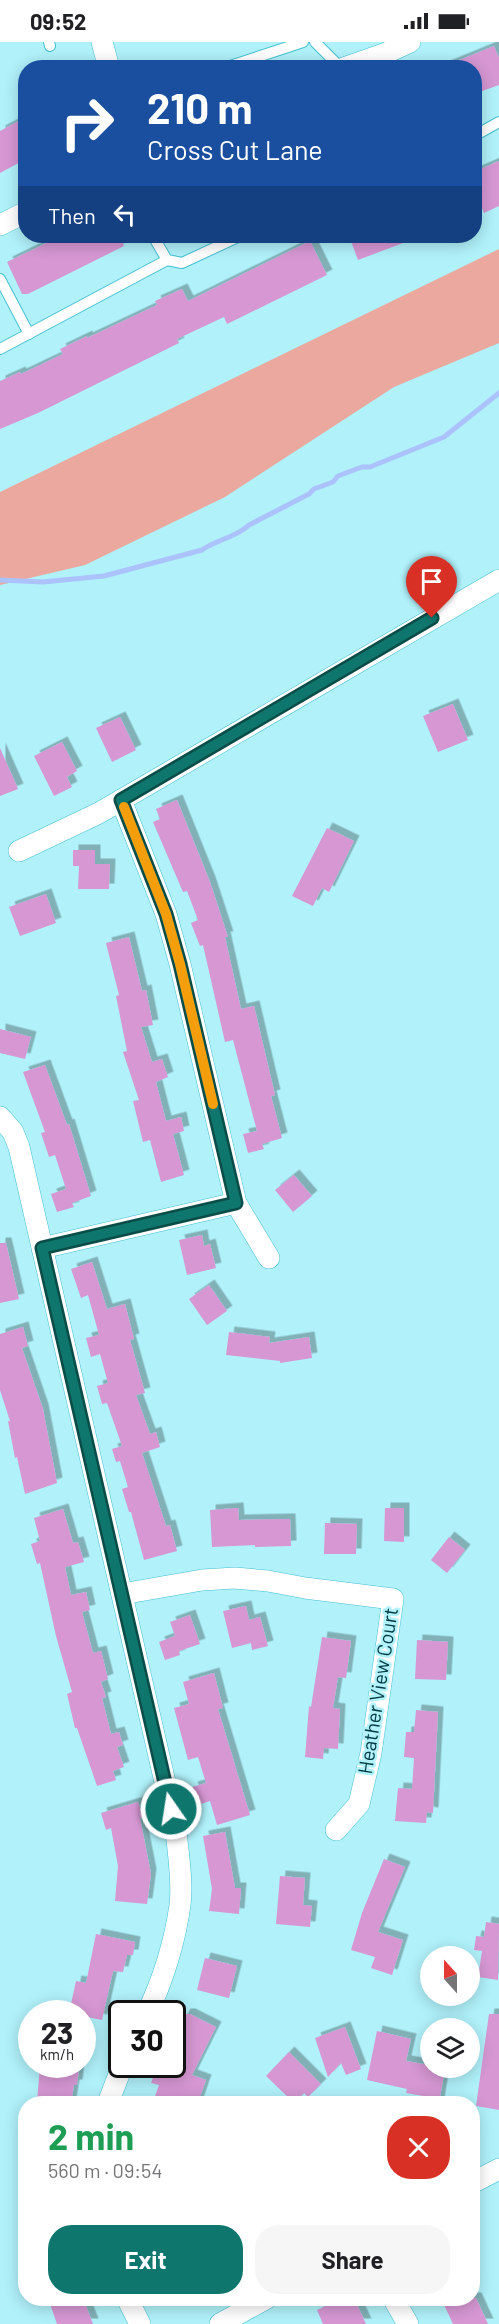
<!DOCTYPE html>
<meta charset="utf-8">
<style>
body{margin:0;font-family:Barlow,sans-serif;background:#f6f6f6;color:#202124;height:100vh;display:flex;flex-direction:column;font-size:22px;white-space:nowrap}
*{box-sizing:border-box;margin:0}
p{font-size:20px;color:#757577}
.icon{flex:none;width:33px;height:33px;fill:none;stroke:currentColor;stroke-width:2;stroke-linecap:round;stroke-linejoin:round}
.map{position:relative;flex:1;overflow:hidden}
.panel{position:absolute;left:18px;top:2054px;width:462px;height:210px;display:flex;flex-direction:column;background:#fff;border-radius:24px;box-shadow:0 3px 15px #0003}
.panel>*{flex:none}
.top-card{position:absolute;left:18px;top:18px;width:464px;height:183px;border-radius:24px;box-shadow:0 3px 15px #0003;background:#1a4fa0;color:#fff;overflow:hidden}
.needle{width:39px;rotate:339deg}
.controls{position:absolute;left:420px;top:1904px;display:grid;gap:12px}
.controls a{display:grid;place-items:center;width:60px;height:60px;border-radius:50%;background:#fff;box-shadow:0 3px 15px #0003;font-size:30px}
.speed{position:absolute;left:18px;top:1958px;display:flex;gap:12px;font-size:30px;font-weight:700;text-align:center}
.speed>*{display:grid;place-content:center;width:78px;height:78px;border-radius:50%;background:#fff;box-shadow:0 3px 15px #0003;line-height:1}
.speed small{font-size:15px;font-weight:400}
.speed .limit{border:3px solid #111;border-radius:9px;background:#fff;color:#111}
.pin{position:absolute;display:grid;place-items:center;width:51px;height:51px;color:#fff;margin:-62px -26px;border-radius:50% 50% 50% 0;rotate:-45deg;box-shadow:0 0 6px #0007}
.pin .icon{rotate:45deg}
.me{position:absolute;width:66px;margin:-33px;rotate:347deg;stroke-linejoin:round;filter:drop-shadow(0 0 4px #0008)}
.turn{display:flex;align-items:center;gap:21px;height:126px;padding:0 30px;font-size:27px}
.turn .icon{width:78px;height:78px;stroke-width:2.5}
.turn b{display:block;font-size:42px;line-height:51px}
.then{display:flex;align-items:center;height:57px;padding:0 30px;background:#0003;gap:12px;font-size:22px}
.round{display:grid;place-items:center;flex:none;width:63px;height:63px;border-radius:24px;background:#f6f6f6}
.overview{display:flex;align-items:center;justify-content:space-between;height:102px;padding:0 30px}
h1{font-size:36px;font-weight:700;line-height:45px;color:#1e9e55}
.cta{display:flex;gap:12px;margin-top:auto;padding:12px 30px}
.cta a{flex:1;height:69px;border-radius:24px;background:#0f766e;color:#fff;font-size:24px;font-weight:700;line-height:69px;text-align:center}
.cta a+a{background:#f6f6f6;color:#202124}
.status{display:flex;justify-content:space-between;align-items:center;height:42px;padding:0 30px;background:#fff;direction:ltr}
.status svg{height:16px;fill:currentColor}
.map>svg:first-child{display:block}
</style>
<div class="status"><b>09:52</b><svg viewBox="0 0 49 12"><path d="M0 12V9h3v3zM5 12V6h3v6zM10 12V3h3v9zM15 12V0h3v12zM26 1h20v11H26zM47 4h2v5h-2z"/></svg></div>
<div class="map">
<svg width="499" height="2282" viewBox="0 0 499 2282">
<defs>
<filter id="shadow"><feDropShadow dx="5.5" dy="-5.5" stdDeviation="0" flood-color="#0004"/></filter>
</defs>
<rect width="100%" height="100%" fill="#b0f1fa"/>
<polygon fill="#eba89f" points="499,207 499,301 394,345 225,455 85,523 0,543 0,450"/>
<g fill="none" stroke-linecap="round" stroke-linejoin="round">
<path stroke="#abc2fd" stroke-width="5" d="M 0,538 L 43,540 L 104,534 L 202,508 C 216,498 237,495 249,483 L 309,452 L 314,447 L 333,440 L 338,434 L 362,425 L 370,425 L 444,395 L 499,351"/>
</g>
<g fill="#d697d3" filter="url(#shadow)">
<polygon points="494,4 499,16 499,43 474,52 474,26 440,26"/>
<polygon points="26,75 26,117 0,131 0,89"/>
<polygon points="499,119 499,164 484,171 474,147 474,130"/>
<polygon points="61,194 119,194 124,204 28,252 22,252 7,220"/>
<polygon points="349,194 419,194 419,195 358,218"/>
<polygon points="310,199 327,233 227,282 224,275 177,297 179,301 38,371 0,387 0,339 20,330 21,332 63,312 60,307 87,294 87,296 157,263 155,259 182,247 188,259"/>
<polygon points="453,662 468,698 438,710 423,674"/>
<polygon points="120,675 136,708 112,720 96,686"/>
<polygon points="62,700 77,729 67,735 72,745 54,754 34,714"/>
<polygon points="0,706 18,747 0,754"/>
<polygon points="177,758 210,840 228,895 225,895 241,967 254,964 275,1053 271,1054 282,1096 262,1102 264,1107 248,1111 243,1092 257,1089 233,998 225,1000 203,903 200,904 191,881 198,878 187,849 183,850 153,780 160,777 156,767"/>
<polygon points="327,786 354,799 329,850 322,846 313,864 292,854"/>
<polygon points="73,808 95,808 95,822 110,822 109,847 78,847 79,824 73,824"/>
<polygon points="46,852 56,881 20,894 9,865"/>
<polygon points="129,895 142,949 146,948 153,983 141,985 152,1020 162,1017 168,1035 156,1040 166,1079 181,1075 184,1089 173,1092 184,1133 161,1140 150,1098 143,1100 133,1059 139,1058 123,1010 127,1009 116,954 119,953 106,901"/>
<polygon points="0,987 31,995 25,1017 0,1011"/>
<polygon points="45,1023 67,1083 69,1082 91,1154 72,1161 74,1165 57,1170 51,1152 66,1147 55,1113 49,1115 41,1091 45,1090 23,1030"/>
<polygon points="294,1133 312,1154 293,1170 275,1148"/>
<polygon points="202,1193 204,1204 210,1202 216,1226 187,1233 179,1198"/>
<polygon points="0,1201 6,1201 19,1257 0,1261"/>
<polygon points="92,1220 107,1267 125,1262 134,1297 130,1298 145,1351 136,1353 150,1392 156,1390 160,1405 142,1411 166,1484 170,1483 177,1509 144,1518 131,1470 129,1470 122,1447 128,1445 120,1419 116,1420 112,1407 122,1404 107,1361 102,1362 97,1344 108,1341 100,1312 91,1315 86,1296 99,1293 88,1253 81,1256 71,1227"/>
<polygon points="209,1243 227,1269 207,1283 189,1257"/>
<polygon points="23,1285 28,1304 22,1306 43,1367 57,1441 25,1452 17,1415 15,1416 8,1379 10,1379 0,1348 0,1292"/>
<polygon points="229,1290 270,1295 269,1301 309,1295 312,1316 280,1321 280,1319 226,1313"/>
<polygon points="238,1466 239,1478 290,1477 291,1504 255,1505 255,1503 212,1505 210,1468"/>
<polygon points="385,1466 404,1466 404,1500 384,1499"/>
<polygon points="63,1467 73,1501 78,1500 84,1520 65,1525 71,1553 86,1550 90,1568 82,1570 93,1611 101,1609 108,1637 101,1640 106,1655 102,1656 111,1692 119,1690 123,1703 117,1705 124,1725 113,1729 116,1738 97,1744 77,1686 75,1686 67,1652 72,1650 56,1594 40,1521 37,1522 31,1502 40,1499 34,1476"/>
<polygon points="325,1481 357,1482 356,1512 324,1512"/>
<polygon points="449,1495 465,1508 447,1531 431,1518"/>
<polygon points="246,1564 249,1578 260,1575 268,1604 252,1608 251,1601 232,1606 223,1569"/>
<polygon points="190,1573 200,1602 179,1609 180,1613 165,1618 159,1600 175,1594 170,1580"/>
<polygon points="322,1595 351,1599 346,1636 338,1635 333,1666 340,1667 338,1707 324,1706 323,1717 305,1715 309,1664 311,1665"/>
<polygon points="417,1598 448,1600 446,1638 415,1637"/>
<polygon points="214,1631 223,1666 218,1667 250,1773 217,1783 210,1759 198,1763 192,1745 206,1741 198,1715 188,1718 174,1666 189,1662 183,1640"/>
<polygon points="416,1668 438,1670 433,1771 427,1770 426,1781 395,1779 398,1746 412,1747 414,1716 404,1715 406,1690 414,1690"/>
<polygon points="138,1760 143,1775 140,1776 151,1832 147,1862 115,1859 118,1824 111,1786 106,1788 101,1771"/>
<polygon points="225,1790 235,1846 241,1846 239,1872 209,1869 212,1847 203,1794"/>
<polygon points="384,1817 405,1825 378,1890 403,1898 392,1933 371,1926 375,1915 351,1908 362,1871"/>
<polygon points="280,1834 305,1836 303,1863 312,1864 310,1885 276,1882"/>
<polygon points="486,1880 499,1882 498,1938 478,1935 482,1909 474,1908 476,1894 484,1895"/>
<polygon points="96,1892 135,1900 133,1913 127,1913 123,1930 113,1929 102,1978 82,1974 82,1971 69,1971 76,1939 86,1941"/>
<polygon points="205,1916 237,1924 229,1956 197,1948"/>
<polygon points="185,1972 190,1972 216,1985 192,2033 206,2038 198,2061 165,2061 154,2057 159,2043 151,2041 158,2022 172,2027 172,1997"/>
<polygon points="489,1972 499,1972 499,2068 476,2064"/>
<polygon points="345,1985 361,2027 346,2033 341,2021 328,2035 315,1996"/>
<polygon points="377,1989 411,1997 406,2019 445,2026 439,2061 422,2061 423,2054 406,2051 407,2047 367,2038"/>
<polygon points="289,2010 321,2042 308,2055 304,2051 294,2061 266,2034"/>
<polygon points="40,2022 73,2022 73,2027 79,2027 77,2043 74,2043 71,2061 37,2061"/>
<polygon points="48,2256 83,2256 93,2282 57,2282"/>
<polygon points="343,2256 354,2256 366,2282 323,2282 317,2268"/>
<polygon points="441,2256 476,2256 488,2282 453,2282"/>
</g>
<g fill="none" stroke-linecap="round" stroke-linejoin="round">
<defs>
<g id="lane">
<polyline points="49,0 50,4"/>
<polyline points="315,0 341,26"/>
<polyline points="224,26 303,0"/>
<polyline points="474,94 499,80"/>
<polyline points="153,194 167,218 182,221 240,194"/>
<polyline points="0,237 29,292"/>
<polyline points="0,307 167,218"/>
</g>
<g id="street">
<polyline points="102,0 109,26"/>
<polyline points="344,26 384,12 410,0"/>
<polyline points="0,183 26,170"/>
<polyline points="121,758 166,872 180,922 236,1161 269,1216"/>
<polyline points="19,809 99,771 499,538"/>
<path d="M 0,1075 L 13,1090 L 19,1105 L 176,1788 C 178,1812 183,1839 180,1863 C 175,1899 163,1939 147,1971"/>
<polyline points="42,1206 236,1161"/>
<polyline points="122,1552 202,1538 235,1536 268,1539 305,1546 393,1557 371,1711 359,1762 336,1788"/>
<polyline points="108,2061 123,2022"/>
<polyline points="472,2141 499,2127"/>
<polyline points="127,2256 140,2282"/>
<polyline points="393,2256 408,2282"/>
<polyline points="220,2282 267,2256"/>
</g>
</defs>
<use href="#lane" stroke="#44c0d1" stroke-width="12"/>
<use href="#street" stroke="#44c0d1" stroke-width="22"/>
<use href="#lane" stroke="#fff" stroke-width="10"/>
<use href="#street" stroke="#fff" stroke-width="21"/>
</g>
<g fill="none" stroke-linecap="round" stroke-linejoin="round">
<defs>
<polyline id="route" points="171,1767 42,1206 236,1161 180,922 166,872 121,758 432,576"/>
</defs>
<use href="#route" stroke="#0a4d48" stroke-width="15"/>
<use href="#route" stroke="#0f766e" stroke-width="10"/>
<polyline stroke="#f59e0b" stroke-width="10" points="124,765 166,872 180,922 213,1062"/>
</g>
<g text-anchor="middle" stroke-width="5" stroke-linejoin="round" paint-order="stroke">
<g font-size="20" fill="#003a41" stroke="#b0f1fa">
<text transform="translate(378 1649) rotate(-81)" y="7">Heather View Court</text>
</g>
</g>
</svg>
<div class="controls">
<a><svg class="needle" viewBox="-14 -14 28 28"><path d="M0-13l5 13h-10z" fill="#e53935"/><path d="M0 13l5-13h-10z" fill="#757577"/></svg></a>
<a><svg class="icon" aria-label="layers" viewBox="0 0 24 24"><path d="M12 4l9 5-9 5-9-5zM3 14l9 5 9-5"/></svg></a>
</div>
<div class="speed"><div>23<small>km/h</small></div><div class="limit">30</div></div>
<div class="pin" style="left:432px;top:576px;background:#d93025"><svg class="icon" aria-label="arrive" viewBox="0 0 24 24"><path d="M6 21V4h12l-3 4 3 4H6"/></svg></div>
<svg class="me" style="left:171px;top:1767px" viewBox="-20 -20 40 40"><circle r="17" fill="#0f766e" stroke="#fff" stroke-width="3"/><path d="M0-11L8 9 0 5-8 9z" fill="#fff"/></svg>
<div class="top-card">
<div class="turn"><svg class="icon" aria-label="right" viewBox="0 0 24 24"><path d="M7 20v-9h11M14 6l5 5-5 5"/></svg><div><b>210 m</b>Cross Cut Lane</div></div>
<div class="then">Then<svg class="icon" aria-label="left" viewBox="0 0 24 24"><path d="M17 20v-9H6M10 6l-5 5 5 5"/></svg></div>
</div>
<section class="panel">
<div class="overview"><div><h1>2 min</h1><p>560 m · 09:54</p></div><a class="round" style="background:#d93025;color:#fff"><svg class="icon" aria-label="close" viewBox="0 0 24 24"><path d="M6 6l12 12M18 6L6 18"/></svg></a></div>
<div class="cta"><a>Exit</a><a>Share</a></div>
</section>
</div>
